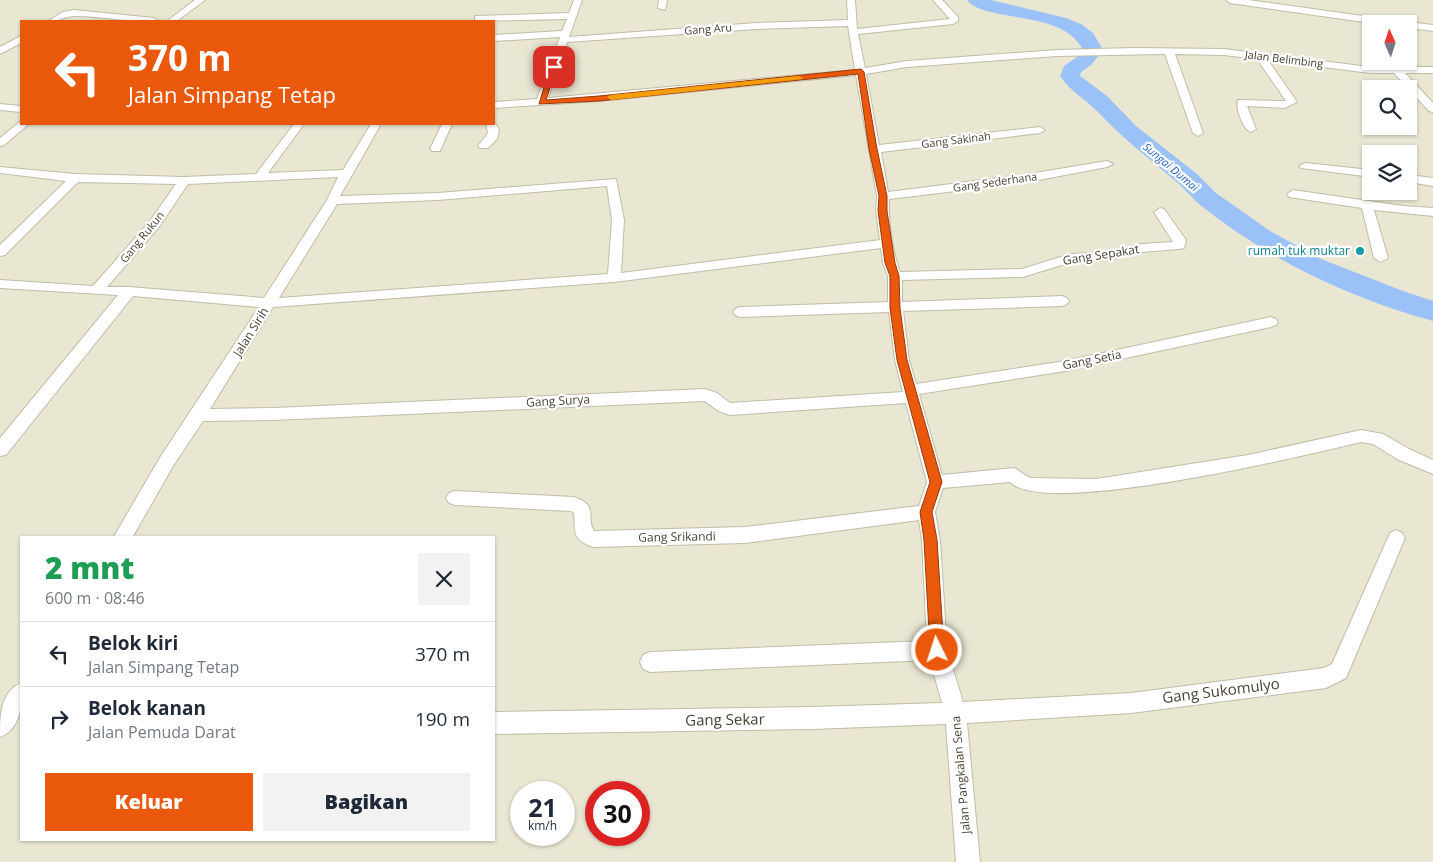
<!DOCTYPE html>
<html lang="id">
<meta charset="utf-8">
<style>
body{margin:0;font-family:"Open Sans",sans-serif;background:#f2f2f3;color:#1f2937;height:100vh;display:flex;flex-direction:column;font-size:19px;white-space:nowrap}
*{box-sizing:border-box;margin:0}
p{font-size:16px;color:#747a83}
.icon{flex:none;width:28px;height:28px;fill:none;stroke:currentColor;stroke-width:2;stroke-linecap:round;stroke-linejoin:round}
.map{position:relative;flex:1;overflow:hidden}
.details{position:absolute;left:20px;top:536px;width:475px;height:305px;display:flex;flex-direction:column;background:#fff;border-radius:0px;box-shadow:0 1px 4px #0004}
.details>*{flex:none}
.banner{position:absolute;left:20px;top:20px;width:475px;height:105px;border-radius:0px;box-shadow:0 1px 4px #0004;background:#ea580c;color:#fff;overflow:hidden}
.needle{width:32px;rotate:357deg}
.fabs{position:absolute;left:1362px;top:15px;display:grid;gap:10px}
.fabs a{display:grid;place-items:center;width:55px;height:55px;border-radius:0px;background:#fff;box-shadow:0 1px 4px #0004;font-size:25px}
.speed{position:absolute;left:510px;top:781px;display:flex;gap:10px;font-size:25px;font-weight:700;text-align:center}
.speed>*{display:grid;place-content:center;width:65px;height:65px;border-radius:50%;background:#fff;box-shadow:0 1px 4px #0004;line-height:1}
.speed small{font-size:12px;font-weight:400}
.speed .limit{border:8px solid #d22;background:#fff;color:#111}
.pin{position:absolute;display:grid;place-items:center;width:42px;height:42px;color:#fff;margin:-21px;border-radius:10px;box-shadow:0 2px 8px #0006}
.me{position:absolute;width:55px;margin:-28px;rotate:356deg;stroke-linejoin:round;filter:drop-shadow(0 0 4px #0008)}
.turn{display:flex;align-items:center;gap:18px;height:105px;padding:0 25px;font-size:22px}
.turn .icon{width:65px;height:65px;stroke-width:2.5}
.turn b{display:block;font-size:35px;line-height:42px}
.round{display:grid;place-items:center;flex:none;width:52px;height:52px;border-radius:0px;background:#f2f2f3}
.overview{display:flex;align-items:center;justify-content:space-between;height:85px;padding:0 25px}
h1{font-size:30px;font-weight:800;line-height:38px;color:#1e9e55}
.action{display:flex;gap:10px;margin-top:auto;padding:10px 25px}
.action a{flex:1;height:58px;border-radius:0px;background:#ea580c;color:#fff;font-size:20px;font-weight:800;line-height:58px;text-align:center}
.action a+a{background:#f2f2f3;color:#1f2937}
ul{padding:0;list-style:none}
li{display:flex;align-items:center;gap:15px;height:65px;padding:0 25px;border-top:1px solid #e0e1e3}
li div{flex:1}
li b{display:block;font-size:19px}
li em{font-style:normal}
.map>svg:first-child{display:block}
</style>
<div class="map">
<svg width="1433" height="862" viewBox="0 0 1433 862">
<rect width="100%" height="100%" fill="#f4f2e5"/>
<path fill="#e9e6d2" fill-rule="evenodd" d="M 0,0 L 1433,0 L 1433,862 L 0,862 ZM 21,21 L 494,21 L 494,124 L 21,124 ZM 1371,24 L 1409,24 L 1409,61 L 1371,61 ZM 1371,89 L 1409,89 L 1409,126 L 1371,126 ZM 1371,154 L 1409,154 L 1409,191 L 1371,191 ZM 21,538 L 494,538 L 494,840 L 21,840 ZM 521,792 L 564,792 L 564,835 L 521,835 ZM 596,792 L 639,792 L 639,835 L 596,835 Z"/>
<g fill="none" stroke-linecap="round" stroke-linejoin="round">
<path fill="#9bc2f8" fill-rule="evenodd" d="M 967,0 L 991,0 L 1066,18 L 1081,24 L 1093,33 L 1103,50 L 1091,65 L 1081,72 L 1080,76 L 1107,96 L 1136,126 L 1197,174 L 1216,193 L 1270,231 L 1321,259 L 1403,291 L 1433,301 L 1433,321 C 1349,298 1267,259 1199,204 C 1192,198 1185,189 1178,183 C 1151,160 1123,139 1098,112 C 1085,99 1070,91 1060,76 L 1064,66 L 1077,57 L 1083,50 C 1068,19 1021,20 991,12 C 983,10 972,7 967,0 Z"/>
<defs>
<g id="street">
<polygon points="195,0 205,0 177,21 167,21"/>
<path d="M 574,0 L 582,0 L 569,37 L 756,23 L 848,20 L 847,0 L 855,0 L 857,29 L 950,19 L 933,0 L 942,0 L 958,17 L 958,21 L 953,24 L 858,34 L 865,68 L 907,61 L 1057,50 L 1134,48 L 1224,49 L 1370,67 L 1433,67 L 1433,73 L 1405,73 L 1433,103 L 1433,112 L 1429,111 L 1394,73 L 1370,73 L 1268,60 L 1297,102 L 1285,108 L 1247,106 L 1256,129 L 1251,132 C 1243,130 1235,107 1238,100 L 1286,101 L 1257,59 L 1224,55 L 1175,54 L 1203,133 L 1198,136 L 1193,133 L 1165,54 L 1057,56 L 907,67 L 866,74 L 879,145 L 1040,127 L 1045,130 L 1040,133 L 881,152 L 888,192 L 1023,175 L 1107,161 L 1113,164 L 1107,167 L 1023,183 L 889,199 C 888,222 892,250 900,272 L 1022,269 L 1070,254 L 1108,252 L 1142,244 L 1173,242 L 1154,212 L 1160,208 L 1164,209 L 1186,240 L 1184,248 L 1179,249 L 1142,252 L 1108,260 L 1071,262 L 1023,277 L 902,280 L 902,302 L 1062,296 L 1067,298 L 1069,301 L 1067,304 L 1062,306 L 903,311 L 909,360 L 916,384 L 1065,361 L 1271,317 L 1276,319 L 1278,322 L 1276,325 L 1271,327 L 1065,371 L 919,394 L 942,475 L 1014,468 C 1021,471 1025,477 1032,478 L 1096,479 L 1248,455 L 1361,430 L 1383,434 L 1411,450 L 1433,460 L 1433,474 L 1399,460 L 1373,444 L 1361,442 C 1306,455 1046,518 1010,482 L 943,488 L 935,512 L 940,540 L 947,650 L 963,702 L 1131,693 L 1324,668 L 1332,664 L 1390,533 L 1396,530 L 1402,533 L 1405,538 L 1346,678 L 1326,688 L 1131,713 L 967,723 L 980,862 L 956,862 L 946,724 L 812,729 L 494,734 L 494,712 L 812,707 L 942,703 L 930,660 L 650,672 L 643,669 L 640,662 L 643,655 L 650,652 L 927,641 L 922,540 L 919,520 L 745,543 L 593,547 C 571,539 576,532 574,513 L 571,511 L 455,505 L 449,503 L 446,498 L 449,493 L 455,491 L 574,497 C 600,506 585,517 594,531 L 745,527 L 919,506 L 927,482 L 906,403 L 729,415 L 717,410 L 705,401 L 274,420 L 203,421 L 173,466 L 132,538 L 113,538 L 161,456 L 259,307 L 133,296 L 6,455 L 0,456 L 0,438 L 118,295 L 0,288 L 0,280 L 93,286 L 150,221 L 176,184 L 78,182 L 5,255 L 0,256 L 0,245 L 66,181 L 0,173 L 0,167 L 75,174 L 184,177 L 256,174 L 294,124 L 304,124 L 268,173 L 343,170 L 371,124 L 381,124 L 340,196 L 438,193 L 616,179 L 624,220 L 621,273 L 880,240 L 876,211 L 877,196 L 856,75 L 599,101 L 494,108 L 494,102 L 537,99 L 560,37 L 494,41 L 494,35 L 562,31 L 567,19 L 478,21 L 475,20 L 475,16 L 569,13 ZM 848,26 L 855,70 L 548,98 L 567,42 L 756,29 ZM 338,177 L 327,200 L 264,298 L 129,287 L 107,287 L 159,227 L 188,184 ZM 607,186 L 612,220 L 608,274 L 279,298 L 337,204 L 438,200 ZM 881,248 L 883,263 L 888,276 L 888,302 L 740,307 L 735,309 L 733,312 L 735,315 L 740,317 L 889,312 L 895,360 L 903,392 L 730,403 L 717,393 L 705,389 L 274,408 L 210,409 L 273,307 L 614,282 Z"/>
<polygon points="659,0 667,0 665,10 658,8"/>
<polygon points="1226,0 1248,0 1399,21 1403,24 1378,24 1230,3"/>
<path d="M 74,10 L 154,18 L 159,21 C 131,23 103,16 75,16 C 65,16 59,22 48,21 L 63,12 Z"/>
<polygon points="1409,22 1433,25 1433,31 1409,28 1409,24 1405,24"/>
<polygon points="21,36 21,43 0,54 0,47"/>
<polygon points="0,104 21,106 21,112 0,110"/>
<polygon points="21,121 21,124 29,124 4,145 0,146 0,138"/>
<polygon points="494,121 499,130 497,139 488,148 480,148 478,146 488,133 486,124 494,124"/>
<polygon points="442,124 452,124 440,151 432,151 430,149"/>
<polygon points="1305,163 1371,170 1371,177 1301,168 1299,166"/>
<polygon points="1409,175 1433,178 1433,186 1409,182"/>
<polygon points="1293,190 1403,206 1433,208 1433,216 1374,210 1388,258 1381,262 1374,258 1362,208 1289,197 1287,194"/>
<path d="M 21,683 C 22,703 22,728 0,737 C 0,716 0,692 21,683 Z"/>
</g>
</defs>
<use href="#street" stroke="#c1bca7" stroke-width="2"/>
<use href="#street" fill="#fff" fill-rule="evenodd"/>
</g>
<polygon fill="#ea580c" stroke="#983908" points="554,65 557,67 546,100 599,96 861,69 864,72 877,149 887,196 887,211 895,263 899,276 900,308 907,360 942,482 932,512 937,540 944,650 942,654 937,656 932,654 930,650 924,540 920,512 930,482 897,360 890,308 890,276 885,263 878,211 879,196 869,149 858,74 599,101 539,104 550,67"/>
<polygon fill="#f59e0b" points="799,76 803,78 802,79 611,100 607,97 611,95"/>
<circle fill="#0f9aa8" stroke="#fff" stroke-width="2" cx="1360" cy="251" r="5"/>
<g text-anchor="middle" stroke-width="4.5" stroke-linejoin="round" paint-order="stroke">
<g font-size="11" fill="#484334" stroke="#fff">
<text transform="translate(708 29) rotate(-4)" y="4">Gang Aru</text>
<text transform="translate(1284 59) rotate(7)" y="4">Jalan Belimbing</text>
<text transform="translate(956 140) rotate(-7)" y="4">Gang Sakinah</text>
<text transform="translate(995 182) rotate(-8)" y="4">Gang Sederhana</text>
<text transform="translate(142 237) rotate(-51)" y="4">Gang Rukun</text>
</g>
<g font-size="11" font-style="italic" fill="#2262bf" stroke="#fff">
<text transform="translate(1171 167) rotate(40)" y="4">Sungai Dumai</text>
</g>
<g font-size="12" fill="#0d838f" stroke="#fff" text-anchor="end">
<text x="1350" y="255">rumah tuk muktar</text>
</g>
<g font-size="12" fill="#484334" stroke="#fff">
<text transform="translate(1101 255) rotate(-9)" y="4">Gang Sepakat</text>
<text transform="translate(251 332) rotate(-58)" y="4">Jalan Sirih</text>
<text transform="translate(1092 360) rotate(-11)" y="4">Gang Setia</text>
<text transform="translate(558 401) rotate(-3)" y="4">Gang Surya</text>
<text transform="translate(677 537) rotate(-1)" y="4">Gang Srikandi</text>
<text transform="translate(961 775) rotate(-95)" y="4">Jalan Pangkalan Sena</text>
</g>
<g font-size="15" fill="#484334" stroke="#fff">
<text transform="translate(1221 691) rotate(-7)" y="5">Gang Sukomulyo</text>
<text transform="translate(725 720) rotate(-1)" y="5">Gang Sekar</text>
</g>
</g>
</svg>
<div class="fabs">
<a><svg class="needle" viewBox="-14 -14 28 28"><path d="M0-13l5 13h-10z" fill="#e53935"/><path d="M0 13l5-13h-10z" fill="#747a83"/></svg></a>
<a><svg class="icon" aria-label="search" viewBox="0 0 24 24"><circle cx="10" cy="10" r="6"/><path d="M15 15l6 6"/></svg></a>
<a><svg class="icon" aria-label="layers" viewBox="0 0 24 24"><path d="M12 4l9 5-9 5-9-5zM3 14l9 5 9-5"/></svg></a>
</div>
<div class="speed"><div>21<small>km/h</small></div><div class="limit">30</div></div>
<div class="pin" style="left:554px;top:67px;background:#d93025"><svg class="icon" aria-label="arrive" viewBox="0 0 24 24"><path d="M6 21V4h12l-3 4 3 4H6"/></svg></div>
<svg class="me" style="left:937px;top:650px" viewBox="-20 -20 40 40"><circle r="17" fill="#ea580c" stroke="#fff" stroke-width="3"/><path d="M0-11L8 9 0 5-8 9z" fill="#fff"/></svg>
<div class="banner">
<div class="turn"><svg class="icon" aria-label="left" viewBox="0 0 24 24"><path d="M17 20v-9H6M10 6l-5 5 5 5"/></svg><div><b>370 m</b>Jalan Simpang Tetap</div></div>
</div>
<section class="details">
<div class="overview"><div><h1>2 mnt</h1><p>600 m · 08:46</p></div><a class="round"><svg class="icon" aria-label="close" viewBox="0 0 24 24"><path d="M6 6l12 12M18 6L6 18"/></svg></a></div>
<ul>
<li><svg class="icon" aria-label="left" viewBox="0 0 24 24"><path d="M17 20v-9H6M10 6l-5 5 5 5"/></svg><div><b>Belok kiri</b><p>Jalan Simpang Tetap</p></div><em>370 m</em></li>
<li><svg class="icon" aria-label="right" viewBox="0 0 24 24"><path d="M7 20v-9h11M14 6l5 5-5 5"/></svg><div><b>Belok kanan</b><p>Jalan Pemuda Darat</p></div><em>190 m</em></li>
</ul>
<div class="action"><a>Keluar</a><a>Bagikan</a></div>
</section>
</div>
